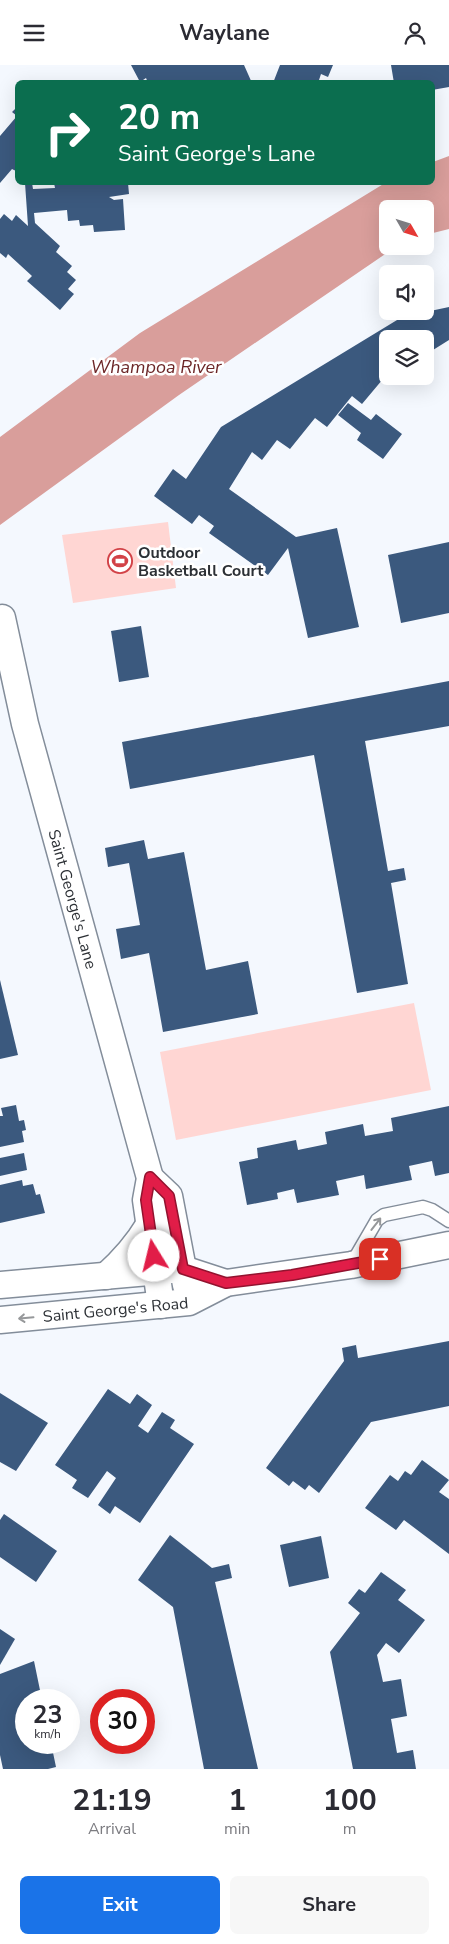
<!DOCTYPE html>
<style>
body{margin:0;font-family:"Nunito Sans",sans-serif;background:#f7f7f7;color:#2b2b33;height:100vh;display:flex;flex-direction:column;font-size:19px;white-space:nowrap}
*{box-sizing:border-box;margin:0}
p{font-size:16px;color:#7c7c81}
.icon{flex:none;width:28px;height:28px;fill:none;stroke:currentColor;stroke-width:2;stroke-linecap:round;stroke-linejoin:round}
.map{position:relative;height:1704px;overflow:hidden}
.details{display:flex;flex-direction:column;background:#fff;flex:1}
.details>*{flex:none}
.top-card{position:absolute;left:15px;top:15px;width:420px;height:105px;border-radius:8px;box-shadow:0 5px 20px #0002;background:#0b6e4f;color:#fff;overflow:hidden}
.needle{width:32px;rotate:129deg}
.controls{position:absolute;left:379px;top:135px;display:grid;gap:10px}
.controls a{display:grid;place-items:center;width:55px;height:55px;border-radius:8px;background:#fff;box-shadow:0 5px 20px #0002;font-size:25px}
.speed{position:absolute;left:15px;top:1624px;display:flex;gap:10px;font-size:25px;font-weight:700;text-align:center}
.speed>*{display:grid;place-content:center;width:65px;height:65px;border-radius:50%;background:#fff;box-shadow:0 5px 20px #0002;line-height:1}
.speed small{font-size:12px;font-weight:400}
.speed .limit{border:8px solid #d22;background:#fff;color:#111}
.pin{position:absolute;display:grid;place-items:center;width:42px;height:42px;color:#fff;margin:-21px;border-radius:10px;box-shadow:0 2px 8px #0006}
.me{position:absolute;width:55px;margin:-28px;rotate:351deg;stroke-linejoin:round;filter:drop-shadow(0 0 4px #0008)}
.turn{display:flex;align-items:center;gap:18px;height:105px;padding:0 20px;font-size:22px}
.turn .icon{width:65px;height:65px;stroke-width:2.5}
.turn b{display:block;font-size:35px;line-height:42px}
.eta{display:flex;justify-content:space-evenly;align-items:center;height:85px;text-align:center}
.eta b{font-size:30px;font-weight:700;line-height:35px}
.button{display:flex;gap:10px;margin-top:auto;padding:10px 20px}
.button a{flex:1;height:58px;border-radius:8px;background:#1a73e8;color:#fff;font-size:20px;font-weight:700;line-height:58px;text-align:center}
.button a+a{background:#f7f7f7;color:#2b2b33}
header{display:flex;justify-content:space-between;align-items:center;height:65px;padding:0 20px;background:#fff;font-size:22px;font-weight:700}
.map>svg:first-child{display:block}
</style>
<header><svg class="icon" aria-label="menu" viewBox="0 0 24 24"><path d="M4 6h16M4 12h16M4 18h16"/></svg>Waylane<svg class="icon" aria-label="person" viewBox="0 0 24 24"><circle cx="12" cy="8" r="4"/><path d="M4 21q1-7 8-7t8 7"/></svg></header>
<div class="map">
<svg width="449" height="1704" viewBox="0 0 449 1704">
<rect width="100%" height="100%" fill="#f4f8fe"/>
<g fill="#ffd6d3">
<polygon points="168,457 176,523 73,538 62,470"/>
<polygon points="414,938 431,1025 176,1075 160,987"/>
</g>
<polygon fill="#d99e9b" points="449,91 449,164 425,170 425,144 388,144 388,181 397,181 179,330 0,460 0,372 140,268 385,118 432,118 433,97"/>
<g fill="#3b597e">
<polygon points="131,0 244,0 252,18 148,18 146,13 140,17"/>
<polygon points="280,0 333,0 328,12 321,9 318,18 273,18"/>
<polygon points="391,0 449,0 449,22 432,25 432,18 394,18"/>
<polygon points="18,41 18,107 12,104 0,118 0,71 17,51 12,47"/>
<polygon points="25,118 32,118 33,124 55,123 54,118 128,118 129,129 109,132 114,135 123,134 125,165 94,167 93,160 80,161 79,155 68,156 67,145 34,148 35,158 60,181 56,187 72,201 67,207 76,215 68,224 74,229 60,245 27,216 32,211 8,189 6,193 0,188 0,154 4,149 12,156 16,150 28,161"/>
<polygon points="449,242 449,275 425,290 425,274 388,274 388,308 362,339 352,331 327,362 315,353 290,384 277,375 262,395 252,387 229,424 296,472 337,463 359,562 308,573 288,483 268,510 209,468 214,461 199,450 192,459 154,431 173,404 186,414 221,362 402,252"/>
<polygon points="390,311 404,311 399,318"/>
<polygon points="348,338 371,355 376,349 402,369 383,394 357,375 361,368 338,350"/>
<polygon points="449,477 449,548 401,558 388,490"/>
<polygon points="141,561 149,612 119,617 111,566"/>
<polygon points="449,616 449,661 365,676 388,806 404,803 406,815 391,818 408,919 357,928 314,690 130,724 122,677"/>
<polygon points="144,775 148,794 184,787 206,905 248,896 258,949 163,967 149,888 121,894 116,864 140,860 129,798 108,802 105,783"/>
<polygon points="0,915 18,990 0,994"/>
<polygon points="16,1040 19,1056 24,1055 26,1065 22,1066 24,1077 0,1082 0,1051 3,1051 1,1043"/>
<polygon points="449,1041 449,1108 435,1111 432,1096 409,1101 412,1115 366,1124 364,1110 336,1116 339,1130 297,1138 294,1124 277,1128 278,1134 247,1140 239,1097 258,1093 257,1083 296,1075 298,1085 327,1079 325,1067 363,1059 365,1071 393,1066 391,1053"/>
<polygon points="24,1088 27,1105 0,1111 0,1093"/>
<polygon points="22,1115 23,1121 33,1119 36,1130 40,1129 45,1148 0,1158 0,1120"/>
<polygon points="449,1276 449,1341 371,1357 319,1428 309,1420 305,1425 293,1416 289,1421 266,1403 344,1296 342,1283 356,1280 358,1293"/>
<polygon points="108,1324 130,1339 137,1329 152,1340 138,1361 148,1368 162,1347 175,1355 170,1363 194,1379 140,1458 115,1441 110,1449 98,1440 116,1413 107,1406 88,1433 72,1423 77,1415 55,1400"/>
<polygon points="0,1328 48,1358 16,1406 0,1397"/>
<polygon points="422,1395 449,1415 439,1427 449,1434 449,1489 404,1455 396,1465 365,1443 390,1410 398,1416 405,1406 411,1410"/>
<polygon points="4,1449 57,1486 36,1517 0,1492 0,1455"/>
<polygon points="170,1470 212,1503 229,1499 232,1513 215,1517 258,1704 204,1704 173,1542 138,1515"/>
<polygon points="321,1471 329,1513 289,1522 280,1480"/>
<polygon points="381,1507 406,1525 398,1535 425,1555 399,1588 386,1578 377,1590 383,1617 401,1614 407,1651 391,1654 397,1688 413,1685 416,1704 353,1704 330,1587 360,1548 348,1538 359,1524 365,1528"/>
<polygon points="0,1564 15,1574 0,1600"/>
<polygon points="34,1596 42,1635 26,1635 26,1678 51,1678 56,1702 48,1704 3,1704 0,1690 0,1609"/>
</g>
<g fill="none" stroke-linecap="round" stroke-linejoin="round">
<defs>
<polyline id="lane" points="352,1198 377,1155 384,1150 423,1142 432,1145 449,1156"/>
<g id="street">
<path id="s1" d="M 2,553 L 25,659 L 150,1113 L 146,1135 L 161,1240"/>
<polyline points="150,1113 169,1131 186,1220"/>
<path d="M 106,1211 C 124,1195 137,1180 149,1160"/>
<polyline points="0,1220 183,1204 226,1218"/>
<path id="s2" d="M 0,1255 L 189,1237 L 226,1218 L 351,1200 L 449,1180"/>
</g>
</defs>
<use href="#lane" stroke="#838d9a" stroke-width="15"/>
<use href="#street" stroke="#838d9a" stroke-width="29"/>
<use href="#lane" stroke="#fff" stroke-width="12"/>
<use href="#street" stroke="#fff" stroke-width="26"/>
</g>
<defs><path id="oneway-shaft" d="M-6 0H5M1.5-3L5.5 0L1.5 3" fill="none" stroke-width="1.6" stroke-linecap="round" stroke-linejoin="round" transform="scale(1.25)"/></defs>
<g stroke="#96989a">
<use href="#oneway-shaft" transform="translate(376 1159) rotate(-52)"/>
<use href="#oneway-shaft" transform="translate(26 1253) rotate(175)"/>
</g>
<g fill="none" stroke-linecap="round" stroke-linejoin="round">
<defs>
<polyline id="route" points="154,1191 146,1135 150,1112 169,1131 183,1204 226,1218 292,1210 380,1194"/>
</defs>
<use href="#route" stroke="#92132f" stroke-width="12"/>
<use href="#route" stroke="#e11d48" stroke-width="9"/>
</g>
<defs>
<symbol id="stadium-ring" viewBox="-11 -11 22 22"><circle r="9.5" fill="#fff" stroke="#d24247" stroke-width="1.5"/><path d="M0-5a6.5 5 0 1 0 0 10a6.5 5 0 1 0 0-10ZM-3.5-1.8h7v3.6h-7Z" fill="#d24247"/></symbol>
</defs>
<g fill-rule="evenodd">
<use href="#stadium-ring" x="106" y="482" width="28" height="28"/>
</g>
<g text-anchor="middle" stroke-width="5" stroke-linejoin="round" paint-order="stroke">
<g font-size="16" font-weight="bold" fill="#2c3035" stroke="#fff" text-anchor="start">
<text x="138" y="493">Outdoor<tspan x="138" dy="18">Basketball Court</tspan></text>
</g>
<g font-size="16" fill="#2c3035" stroke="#fff">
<text dy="6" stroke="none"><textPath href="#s1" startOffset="290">Saint George's Lane</textPath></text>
<text dy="6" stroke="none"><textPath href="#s2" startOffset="116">Saint George's Road</textPath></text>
</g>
<g font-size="18" font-style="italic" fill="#6c2627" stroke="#fff">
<text x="156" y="308">Whampoa River</text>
</g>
</g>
</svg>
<div class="controls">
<a><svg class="needle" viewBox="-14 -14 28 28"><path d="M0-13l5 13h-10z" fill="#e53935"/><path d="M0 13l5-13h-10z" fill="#7c7c81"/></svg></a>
<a><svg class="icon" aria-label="sound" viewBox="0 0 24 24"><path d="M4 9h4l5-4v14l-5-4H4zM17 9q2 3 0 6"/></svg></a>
<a><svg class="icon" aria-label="layers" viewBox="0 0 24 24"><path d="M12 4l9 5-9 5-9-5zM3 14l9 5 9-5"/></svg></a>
</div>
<div class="speed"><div>23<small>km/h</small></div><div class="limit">30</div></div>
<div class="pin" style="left:380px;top:1194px;background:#d93025"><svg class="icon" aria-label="arrive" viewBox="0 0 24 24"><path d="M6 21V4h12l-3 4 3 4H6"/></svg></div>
<svg class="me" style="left:154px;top:1191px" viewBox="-20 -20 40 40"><circle r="19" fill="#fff"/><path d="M0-13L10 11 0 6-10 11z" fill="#e11d48"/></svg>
<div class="top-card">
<div class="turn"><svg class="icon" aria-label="right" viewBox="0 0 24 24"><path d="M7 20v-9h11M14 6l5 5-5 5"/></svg><div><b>20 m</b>Saint George's Lane</div></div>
</div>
</div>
<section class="details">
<div class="eta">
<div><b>21:19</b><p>Arrival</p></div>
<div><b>1</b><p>min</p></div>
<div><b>100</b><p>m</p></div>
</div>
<div class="button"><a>Exit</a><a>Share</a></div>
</section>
